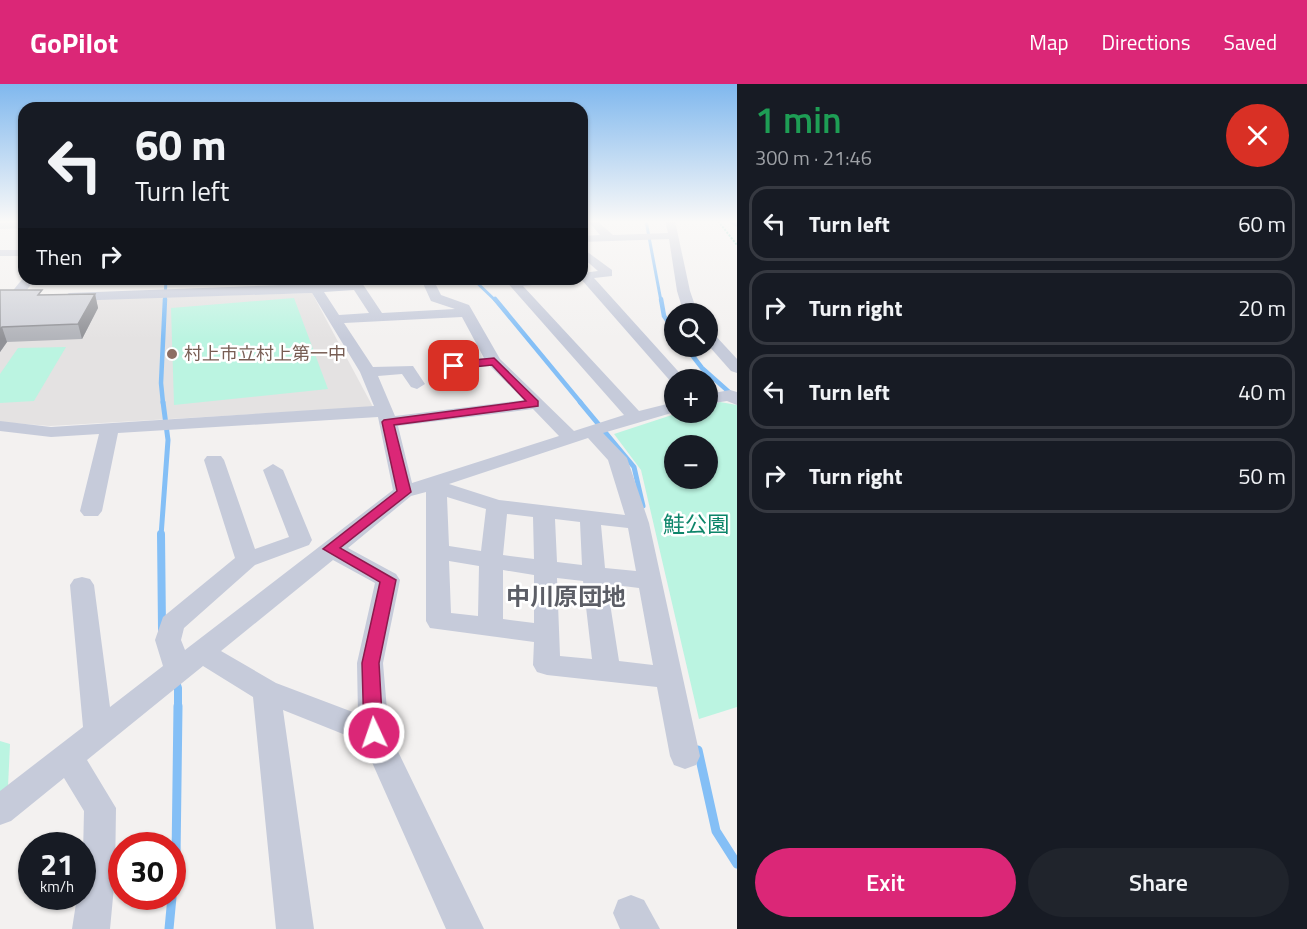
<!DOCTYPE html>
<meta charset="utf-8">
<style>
body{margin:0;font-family:"Titillium Web","Noto Sans JP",sans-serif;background:#20242c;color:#f1f3f6;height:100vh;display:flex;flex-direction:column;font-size:22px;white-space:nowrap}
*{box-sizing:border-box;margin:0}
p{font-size:20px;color:#9ea1a6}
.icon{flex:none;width:33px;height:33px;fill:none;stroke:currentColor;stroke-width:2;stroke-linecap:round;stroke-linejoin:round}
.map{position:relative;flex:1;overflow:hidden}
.panel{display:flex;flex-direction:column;background:#171b24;width:570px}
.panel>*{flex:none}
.banner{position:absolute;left:18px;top:18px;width:570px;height:183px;border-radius:18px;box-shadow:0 2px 4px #0004;background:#171b24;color:#f1f3f6;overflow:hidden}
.tools{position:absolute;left:664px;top:219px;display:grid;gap:12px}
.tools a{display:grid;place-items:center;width:54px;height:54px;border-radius:50%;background:#171b24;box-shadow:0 2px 4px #0004;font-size:30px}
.speed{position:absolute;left:18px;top:748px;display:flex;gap:12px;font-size:30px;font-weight:700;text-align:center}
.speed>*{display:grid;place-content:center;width:78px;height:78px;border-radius:50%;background:#171b24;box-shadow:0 2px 4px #0004;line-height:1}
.speed small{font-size:15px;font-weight:400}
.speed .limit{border:9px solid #d22;background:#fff;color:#111}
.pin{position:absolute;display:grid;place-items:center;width:51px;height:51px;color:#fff;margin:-26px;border-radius:12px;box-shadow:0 3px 9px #0006}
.me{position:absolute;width:66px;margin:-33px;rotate:357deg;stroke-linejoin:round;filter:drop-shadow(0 0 4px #0008)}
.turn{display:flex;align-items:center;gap:21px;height:126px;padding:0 18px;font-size:27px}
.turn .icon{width:78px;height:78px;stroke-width:2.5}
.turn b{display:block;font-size:42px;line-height:51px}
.then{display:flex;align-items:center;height:57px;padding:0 18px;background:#0003;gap:12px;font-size:22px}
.round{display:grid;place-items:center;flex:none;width:63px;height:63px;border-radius:32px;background:#20242c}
.headline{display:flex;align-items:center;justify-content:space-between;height:102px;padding:0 18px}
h1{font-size:36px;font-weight:600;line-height:45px;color:#1e9e55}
.button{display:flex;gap:12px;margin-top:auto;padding:12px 18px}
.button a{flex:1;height:69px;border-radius:36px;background:#db2777;color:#fff;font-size:24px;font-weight:600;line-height:69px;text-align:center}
.button a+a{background:#20242c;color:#f1f3f6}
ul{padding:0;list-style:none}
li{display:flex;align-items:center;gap:18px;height:75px;margin:0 12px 9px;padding:0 6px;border:3px solid #363941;border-radius:18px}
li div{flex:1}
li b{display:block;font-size:22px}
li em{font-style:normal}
header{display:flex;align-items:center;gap:36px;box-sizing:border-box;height:84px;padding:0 30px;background:#db2777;color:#fff}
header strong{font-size:28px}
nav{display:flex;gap:33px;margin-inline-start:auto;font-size:21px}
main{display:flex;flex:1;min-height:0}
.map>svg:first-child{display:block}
</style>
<header>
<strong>GoPilot</strong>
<nav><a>Map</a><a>Directions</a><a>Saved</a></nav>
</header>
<main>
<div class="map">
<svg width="737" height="845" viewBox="0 0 737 845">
<rect width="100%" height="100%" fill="#f3f1f0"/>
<polygon fill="#e4e2e2" points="312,209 373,323 50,342 0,338 0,218"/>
<g fill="#bbf4e1" fill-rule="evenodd">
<polygon points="294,214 328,305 174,321 171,224"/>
<polygon points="66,263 34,317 0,319 0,290 18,264"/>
<path d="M 720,318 L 737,321 L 737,623 L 699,635 L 641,386 L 614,350 L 678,329 L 708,328 L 708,321 ZM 675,362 L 708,362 L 708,394 L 675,394 Z"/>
<polygon points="0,657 10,660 8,703 0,710"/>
</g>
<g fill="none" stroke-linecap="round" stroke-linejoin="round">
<g stroke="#84bff6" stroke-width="3">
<polyline points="646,137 661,217"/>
<polyline points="473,195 496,217"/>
<polyline points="165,217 166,195"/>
</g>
<g stroke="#84bff6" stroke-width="4.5">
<polyline points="495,215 581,319"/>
<polyline points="661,215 664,232 675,248"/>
<polyline points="685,262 702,284 737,315"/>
<polyline points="163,319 161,299 165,215"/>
</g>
<g stroke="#84bff6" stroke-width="5">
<polyline points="580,318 634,383 643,422"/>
<polyline points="161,452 168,356 163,318"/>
</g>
<g stroke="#84bff6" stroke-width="8">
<polyline points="161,450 162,545"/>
<polyline points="175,595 178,604 178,624"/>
</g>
<g stroke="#84bff6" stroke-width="9">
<polyline points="698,666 716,747 737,780"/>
<polyline points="172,807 176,774 178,622"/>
<polyline points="169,845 172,813"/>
</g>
<polygon fill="#84bff6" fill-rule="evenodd" points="727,137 737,137 737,143"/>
<polyline stroke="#6fd6c0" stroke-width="2" stroke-dasharray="2 1.5" stroke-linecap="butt" points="718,137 737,161"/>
<g fill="#c6cbda" fill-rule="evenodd">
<polygon points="588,137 597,137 613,151 668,149 665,137 675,137 690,207 698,230 684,230 677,207 669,155 582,158 582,152 600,151"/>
<polygon points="24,138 24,144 0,145 0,139"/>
<polygon points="582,164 612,186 612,192 594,194 686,296 675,296 675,300 672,299 581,195 582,189 598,187 582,173"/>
<rect x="0" y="166" width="24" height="6"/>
<polygon points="24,193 35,195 18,218 8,218 6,215"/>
<path d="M 421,195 L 433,195 L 441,211 L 469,221 L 500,275 L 574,347 L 624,331 L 504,195 L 557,195 L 551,199 L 523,202 L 639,327 L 675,318 L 675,328 L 603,349 L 627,374 L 649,439 L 700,672 L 696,681 L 685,685 L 674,681 L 670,672 L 657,603 L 547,591 L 537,588 L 533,581 L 534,558 L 430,544 L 426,537 L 426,408 L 411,412 L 348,464 L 396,490 L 400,496 L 383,579 L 389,649 L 484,845 L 446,845 L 363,658 L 283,626 L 314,845 L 276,845 L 253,613 L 203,582 L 87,676 L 116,724 L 115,792 L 110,845 L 72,845 L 77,813 L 82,813 L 84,727 L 64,694 L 11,737 L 0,741 L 0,707 L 83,643 L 70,501 L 74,495 L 82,493 L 90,495 L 94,501 L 110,623 L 163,582 L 155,556 L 163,533 L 235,474 L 204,376 L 207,372 L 221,372 L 224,376 L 255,465 L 289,453 L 263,386 L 273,380 L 283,386 L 312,456 L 309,461 L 255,481 L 184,544 L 181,556 L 185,566 L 393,406 L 378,333 L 118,349 L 102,427 L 98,432 L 84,432 L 80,427 L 99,350 L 51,353 L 0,347 L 0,337 L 51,343 L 374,322 L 360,288 L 312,209 L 69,217 L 62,213 L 69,209 L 358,198 L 362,199 L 382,229 L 455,225 L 431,217 ZM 354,206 L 369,229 L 339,231 L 324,208 ZM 462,233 L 484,274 L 448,279 L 446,282 L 448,285 L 490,282 L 524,316 L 395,332 L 378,292 L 402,290 L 411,303 L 417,305 L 425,300 L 413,282 L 373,283 L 344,239 ZM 533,325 L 559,352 L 412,399 L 398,342 ZM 588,354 L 608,376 L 625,431 L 499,416 L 449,400 ZM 447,413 L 486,425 L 481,467 L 449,462 ZM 507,430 L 533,433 L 534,475 L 503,471 ZM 555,435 L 580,438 L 582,481 L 557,478 ZM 601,441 L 628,444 L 636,487 L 605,484 ZM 333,476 L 375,499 L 357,579 L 358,630 L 276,599 L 221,567 ZM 449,477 L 479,482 L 478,532 L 451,529 ZM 503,486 L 534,491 L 534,539 L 503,535 ZM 557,494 L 583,497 L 592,575 L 560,572 ZM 607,500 L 639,504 L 653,581 L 619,577 Z"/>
<polygon points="708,248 713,249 737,275 737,289 731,287 708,261"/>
<polygon points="730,306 737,308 737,321 727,317 708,320 708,310"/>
<polygon points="631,811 644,816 660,845 620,845 613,829 618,816"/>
</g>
</g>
<polygon fill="#b2b4ba" points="0,206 43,211 95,210 98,224 82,255 7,258 0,268"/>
<g fill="#919297">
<polygon points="95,210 98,224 82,255 78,240"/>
<polygon points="2,243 7,258 0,268 0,246"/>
</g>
<polygon fill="#cfd1d8" stroke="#919297" stroke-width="1.5" points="0,206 42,206 38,211 95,210 78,240 2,243 0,246"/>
<linearGradient id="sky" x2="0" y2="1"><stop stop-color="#80b8ee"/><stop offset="0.54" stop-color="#faf9f8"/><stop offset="1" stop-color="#faf9f8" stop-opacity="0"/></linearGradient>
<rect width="737" height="255" fill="url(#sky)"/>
<polygon fill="#db2777" stroke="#8e194d" stroke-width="1.5" points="494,274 538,317 538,322 394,341 411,408 340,464 396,496 379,579 383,649 381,654 374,657 367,654 364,649 362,579 380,498 323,465 397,407 382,338 384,336 526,317 492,281 454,285 449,282 454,278"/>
<circle fill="#8d6e63" stroke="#fff" stroke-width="2" cx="172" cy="270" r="6"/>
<g text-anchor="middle" stroke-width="5" stroke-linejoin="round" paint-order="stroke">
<g font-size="18" fill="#785e54" stroke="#fff" text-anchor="start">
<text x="184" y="276">村上市立村上第一中</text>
</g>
<g font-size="22" fill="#0d856a" stroke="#fff">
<text x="696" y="448">鮭公園</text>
</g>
<g font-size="24" font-weight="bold" fill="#5c5e66" stroke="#fff">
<text x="566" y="521">中川原団地</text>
</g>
</g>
</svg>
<div class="tools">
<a><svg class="icon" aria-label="search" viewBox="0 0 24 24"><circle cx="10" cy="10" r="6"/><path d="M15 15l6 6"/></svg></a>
<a>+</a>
<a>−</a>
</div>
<div class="speed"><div>21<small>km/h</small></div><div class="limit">30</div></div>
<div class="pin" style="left:454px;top:282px;background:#d93025"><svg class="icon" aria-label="arrive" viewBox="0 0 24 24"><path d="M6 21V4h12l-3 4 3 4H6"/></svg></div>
<svg class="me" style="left:374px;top:649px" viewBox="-20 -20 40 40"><circle r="17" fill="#db2777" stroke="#fff" stroke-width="3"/><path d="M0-11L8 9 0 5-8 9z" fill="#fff"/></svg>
<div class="banner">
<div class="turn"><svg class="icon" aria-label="left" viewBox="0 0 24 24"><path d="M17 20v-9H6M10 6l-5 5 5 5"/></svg><div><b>60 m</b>Turn left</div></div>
<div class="then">Then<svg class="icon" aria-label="right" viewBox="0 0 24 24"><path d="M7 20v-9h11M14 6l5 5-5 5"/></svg></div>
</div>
</div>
<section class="panel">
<div class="headline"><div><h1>1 min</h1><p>300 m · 21:46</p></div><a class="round" style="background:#d93025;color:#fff"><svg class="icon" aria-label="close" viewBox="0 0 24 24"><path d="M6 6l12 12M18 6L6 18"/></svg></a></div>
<ul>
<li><svg class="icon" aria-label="left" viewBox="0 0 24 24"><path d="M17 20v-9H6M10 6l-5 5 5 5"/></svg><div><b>Turn left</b></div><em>60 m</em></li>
<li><svg class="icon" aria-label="right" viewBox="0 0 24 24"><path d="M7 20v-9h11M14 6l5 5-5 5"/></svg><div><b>Turn right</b></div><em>20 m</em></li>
<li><svg class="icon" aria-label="left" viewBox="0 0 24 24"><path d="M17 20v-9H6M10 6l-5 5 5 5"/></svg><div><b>Turn left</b></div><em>40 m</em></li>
<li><svg class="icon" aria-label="right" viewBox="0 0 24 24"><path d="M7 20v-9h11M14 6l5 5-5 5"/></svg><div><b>Turn right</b></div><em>50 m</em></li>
</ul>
<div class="button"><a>Exit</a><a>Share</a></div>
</section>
</main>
